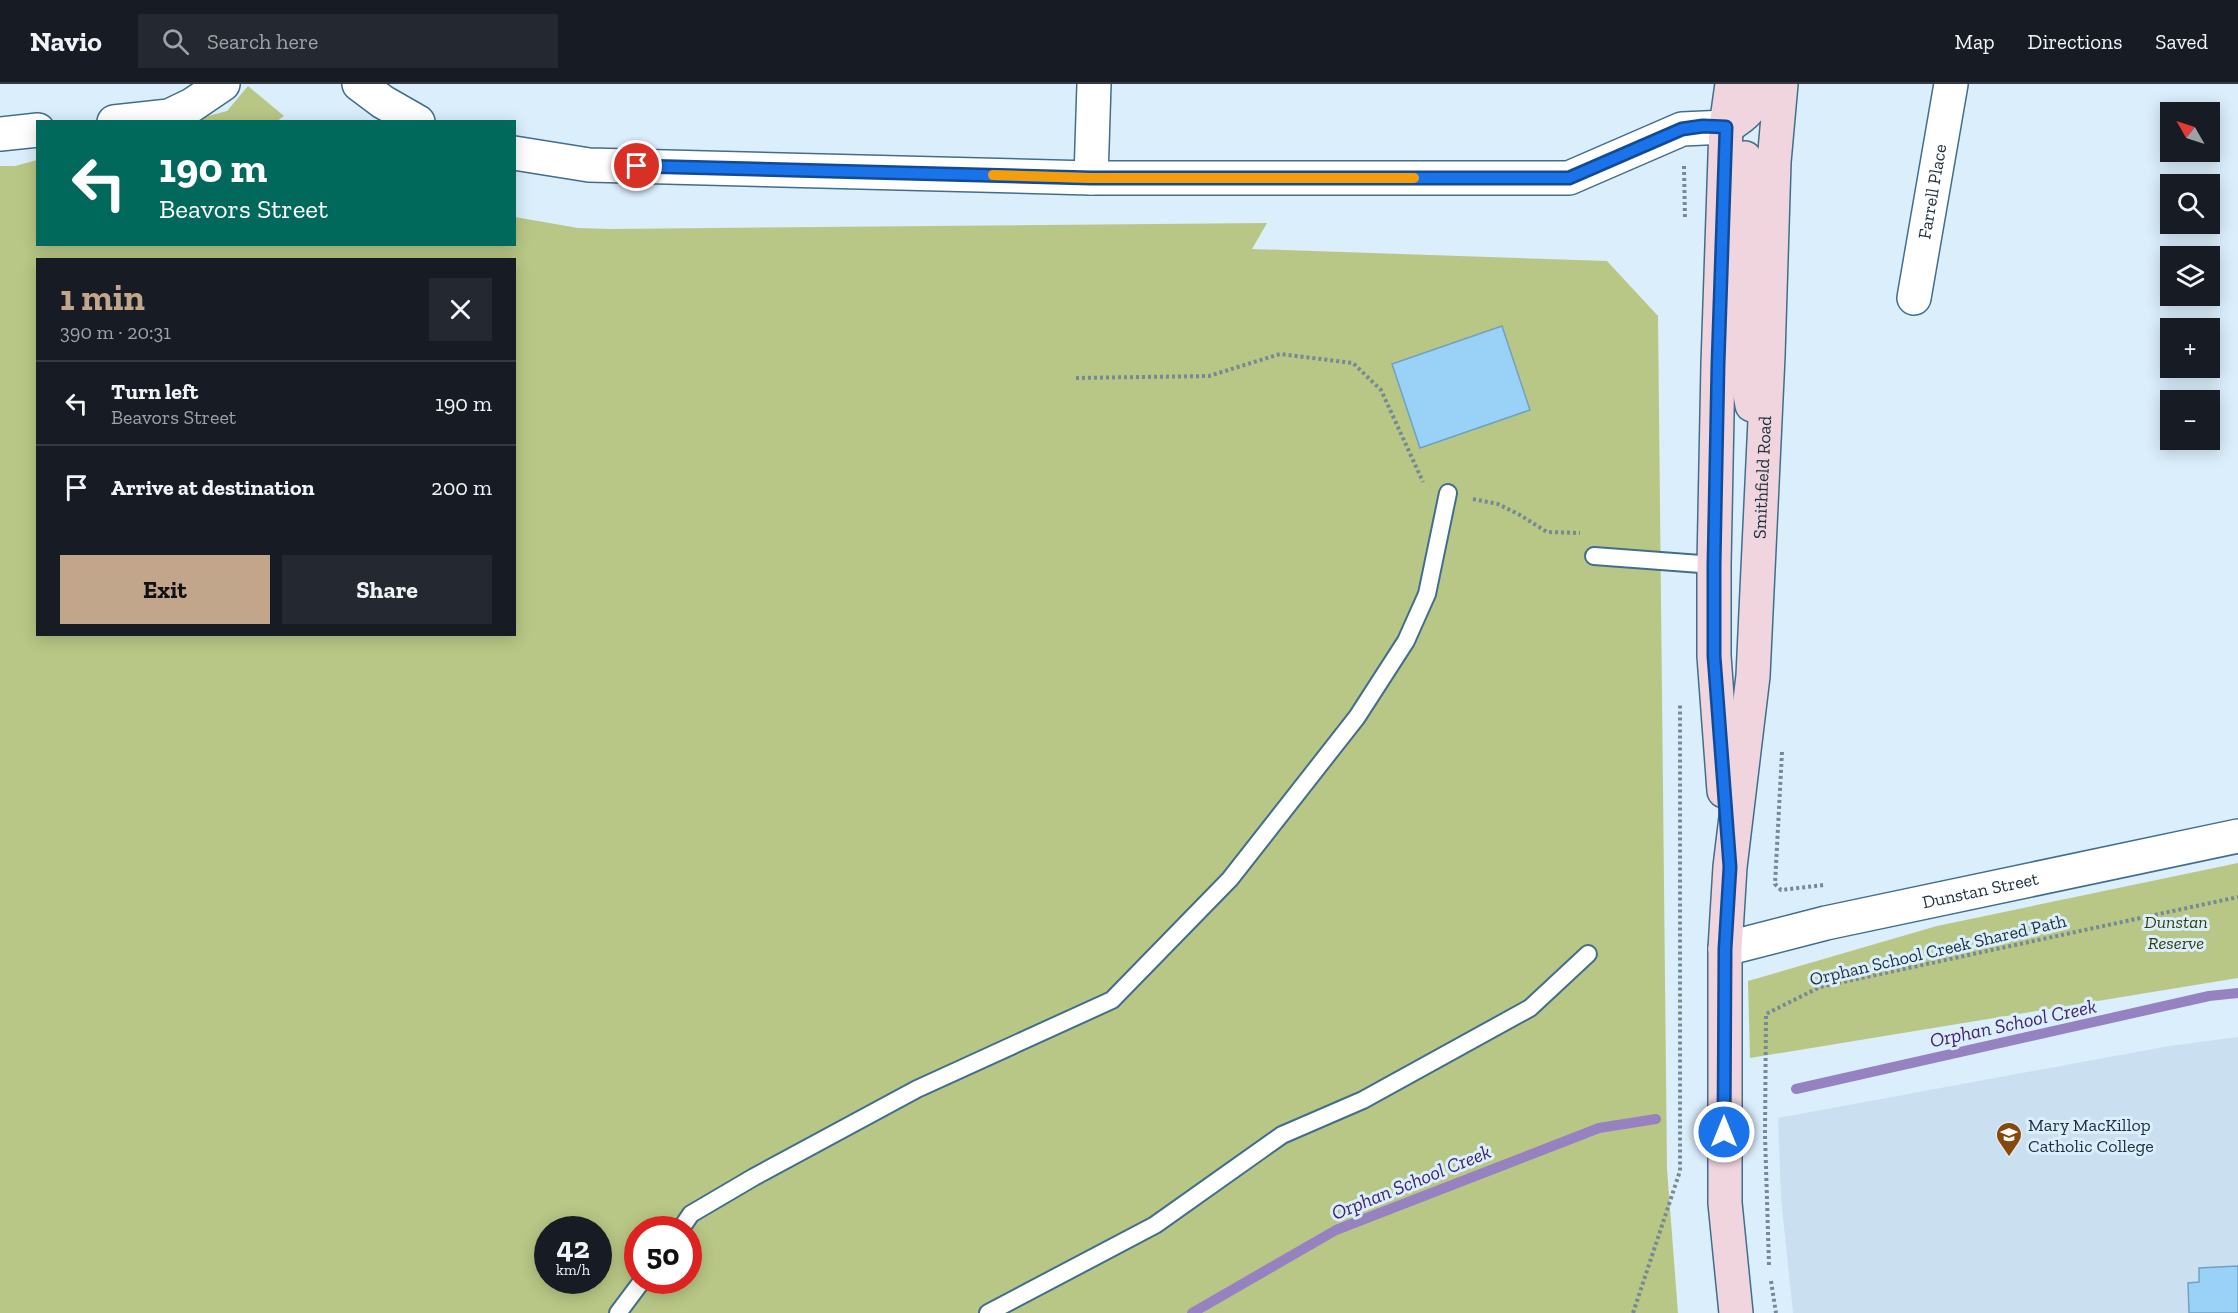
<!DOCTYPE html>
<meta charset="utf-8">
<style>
body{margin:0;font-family:"Zilla Slab",serif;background:#242831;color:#f1f3f6;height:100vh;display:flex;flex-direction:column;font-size:22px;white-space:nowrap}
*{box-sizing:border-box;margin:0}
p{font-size:20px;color:#9ea1a6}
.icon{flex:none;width:33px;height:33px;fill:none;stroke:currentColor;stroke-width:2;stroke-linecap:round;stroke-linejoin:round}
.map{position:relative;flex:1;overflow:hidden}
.side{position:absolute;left:36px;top:174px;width:480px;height:378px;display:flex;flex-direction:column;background:#171b24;border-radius:0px;box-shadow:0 3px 15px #0003}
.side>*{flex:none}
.hud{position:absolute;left:36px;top:36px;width:480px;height:126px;border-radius:0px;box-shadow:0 3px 15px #0003;background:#00695c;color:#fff;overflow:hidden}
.needle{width:39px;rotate:309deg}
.buttons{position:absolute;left:2160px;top:18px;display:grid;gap:12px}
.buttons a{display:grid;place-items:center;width:60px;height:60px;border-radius:0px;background:#171b24;box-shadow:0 3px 15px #0003;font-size:30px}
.speed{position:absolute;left:534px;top:1132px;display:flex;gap:12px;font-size:30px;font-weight:700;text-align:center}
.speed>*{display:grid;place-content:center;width:78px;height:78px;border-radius:50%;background:#171b24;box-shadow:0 3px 15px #0003;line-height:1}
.speed small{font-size:15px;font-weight:400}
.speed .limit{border:9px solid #d22;background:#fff;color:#111}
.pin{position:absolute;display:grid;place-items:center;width:51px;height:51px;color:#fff;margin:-26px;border:3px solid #fff;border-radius:50%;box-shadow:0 2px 6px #0007}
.me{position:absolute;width:66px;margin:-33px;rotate:0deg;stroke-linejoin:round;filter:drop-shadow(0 0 4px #0008)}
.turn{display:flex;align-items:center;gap:21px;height:126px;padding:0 24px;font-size:27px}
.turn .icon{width:78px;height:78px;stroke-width:2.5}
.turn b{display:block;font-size:42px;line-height:51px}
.round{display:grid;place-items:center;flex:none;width:63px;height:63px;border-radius:0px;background:#242831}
.headline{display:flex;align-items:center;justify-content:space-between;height:102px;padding:0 24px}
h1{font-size:36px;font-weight:700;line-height:45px;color:#c1a68b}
.action{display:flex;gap:12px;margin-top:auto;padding:12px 24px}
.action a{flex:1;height:69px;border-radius:0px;background:#c1a68b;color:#111;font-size:24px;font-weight:700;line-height:69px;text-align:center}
.action a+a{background:#242831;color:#f1f3f6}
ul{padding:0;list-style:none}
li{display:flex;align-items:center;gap:18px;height:84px;padding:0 24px;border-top:2px solid #363941}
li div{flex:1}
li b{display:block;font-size:22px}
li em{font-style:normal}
header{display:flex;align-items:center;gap:36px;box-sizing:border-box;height:84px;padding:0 30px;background:#171b24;border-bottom:2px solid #363941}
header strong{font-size:28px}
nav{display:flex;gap:33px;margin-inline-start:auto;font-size:21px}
.search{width:420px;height:54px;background:#242831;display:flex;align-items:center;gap:15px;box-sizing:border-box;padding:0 21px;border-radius:0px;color:#9ea1a6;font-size:22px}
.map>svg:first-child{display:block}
</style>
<header>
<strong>Navio</strong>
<div class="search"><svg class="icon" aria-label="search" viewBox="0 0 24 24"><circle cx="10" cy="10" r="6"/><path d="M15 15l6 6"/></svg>Search here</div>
<nav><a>Map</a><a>Directions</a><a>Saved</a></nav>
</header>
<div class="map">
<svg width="2238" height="1229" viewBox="0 0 2238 1229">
<rect width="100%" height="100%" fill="#dbeefc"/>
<polygon fill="#cae0f0" points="2238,953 2238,1229 1793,1229 1781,1114 1778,1034 2169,962"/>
<g fill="#b8c785" fill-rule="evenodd">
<polygon points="248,2 284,32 277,37 186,38 227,27"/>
<path d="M 37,76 L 38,160 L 514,160 L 515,133 L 578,144 L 610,145 L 1267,139 L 1252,165 L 1607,177 L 1658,232 L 1667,1085 L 1678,1229 L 0,1229 L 0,82 L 15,82 ZM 38,176 L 514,176 L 514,550 L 38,550 ZM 548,1146 L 598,1146 L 598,1197 L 548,1197 ZM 638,1146 L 688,1146 L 688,1197 L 638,1197 Z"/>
<polygon points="2238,779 2238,894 1750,974 1748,897 1937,842"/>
</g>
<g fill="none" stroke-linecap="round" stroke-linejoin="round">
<g stroke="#9681c1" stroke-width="10">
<polyline points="1796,1005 2209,912 2238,909"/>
<polyline points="1192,1229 1336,1146 1599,1044 1656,1035"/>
</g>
</g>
<g fill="#9ad1f6" stroke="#71a1c0" stroke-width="1.5">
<polygon points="1502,242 1530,326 1420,364 1392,280"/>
<polygon points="2238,1182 2238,1229 2189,1229 2188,1199 2199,1198 2199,1184"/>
</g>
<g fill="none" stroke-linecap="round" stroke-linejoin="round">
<defs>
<g id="service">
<polyline points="1594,472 1714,481"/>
<polyline points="680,1146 691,1130 754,1093 917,1005 1112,916 1230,795 1357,633 1406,557 1427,510 1448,409"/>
<polyline points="618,1229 642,1197"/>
<polyline points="988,1229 1155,1141 1282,1051 1363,1016 1530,924 1588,870"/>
</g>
<g id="minor">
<polyline points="359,0 383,18 418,38"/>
<polyline points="114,38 169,32 192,21 223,0"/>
<polyline points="0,50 38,46"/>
<polyline points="514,69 589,81 1091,94 1569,94 1682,45 1726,43"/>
<polyline points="1091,94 1094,0"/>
<path id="s1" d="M 1914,214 L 1951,0"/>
<path id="s2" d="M 1725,865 L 1826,839 L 2238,752"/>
</g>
<g id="secondary">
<path d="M 1726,43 C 1746,31 1754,25 1758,0"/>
<polyline points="1745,74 1746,142 1742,266 1752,321"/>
<polyline points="1724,707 1714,572 1714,481 1718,280 1726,43 1732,0"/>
<path id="s3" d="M 1736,1229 L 1725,1119 L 1725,865 L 1730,783 L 1753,592 L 1768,272 L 1774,78 L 1781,0"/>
</g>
</defs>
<use href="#service" stroke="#406e8c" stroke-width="20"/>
<use href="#minor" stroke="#406e8c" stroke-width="36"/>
<use href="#secondary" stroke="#406e8c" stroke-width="36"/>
<g stroke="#768996" stroke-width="4" stroke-dasharray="3 3" stroke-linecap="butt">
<polyline points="1684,82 1685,135"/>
<polyline points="1076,294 1209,292 1280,270 1353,279 1381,306 1423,398"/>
<polyline points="1473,415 1498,420 1520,431 1547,448 1580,449"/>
<polyline points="1782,668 1775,800 1781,806 1824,801"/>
<polyline points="1769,1181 1765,1051 1766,930 1820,903 2238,813"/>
<polyline points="1771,1197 1776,1229"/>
<polyline points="1633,1229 1680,1087 1680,619"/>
</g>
<use href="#service" stroke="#fff" stroke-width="16"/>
<use href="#minor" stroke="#fff" stroke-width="33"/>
<use href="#secondary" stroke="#f0d5de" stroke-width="33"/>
</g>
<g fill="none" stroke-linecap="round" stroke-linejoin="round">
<defs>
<polyline id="route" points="637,82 1091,94 1569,94 1682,45 1703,42 1726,43 1718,280 1714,481 1714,572 1730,783 1725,865 1724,1048"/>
</defs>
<use href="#route" stroke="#114b97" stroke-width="15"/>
<use href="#route" stroke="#1a73e8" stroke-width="10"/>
<polyline stroke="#f59e0b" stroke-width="10" points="993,91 1091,94 1414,94"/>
</g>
<defs>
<symbol id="school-pin" viewBox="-11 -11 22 30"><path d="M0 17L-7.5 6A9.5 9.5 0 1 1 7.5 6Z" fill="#864909" stroke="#dbeefc"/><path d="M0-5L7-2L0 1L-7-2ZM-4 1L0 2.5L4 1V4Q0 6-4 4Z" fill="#fff"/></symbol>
</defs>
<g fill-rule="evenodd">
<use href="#school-pin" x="1994" y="1036" width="30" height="40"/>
</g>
<g text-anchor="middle" stroke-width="6" stroke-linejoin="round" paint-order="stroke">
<g font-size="18" fill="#1c2f3c" stroke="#dbeefc">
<text dy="6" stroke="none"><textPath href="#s1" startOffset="108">Farrell Place</textPath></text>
<text dy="6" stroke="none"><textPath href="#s3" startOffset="838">Smithfield Road</textPath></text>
<text dy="6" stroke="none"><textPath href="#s2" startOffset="262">Dunstan Street</textPath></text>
<text transform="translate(1938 866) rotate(-13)" y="6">Orphan School Creek Shared Path</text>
</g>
<g font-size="18" font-style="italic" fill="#363f07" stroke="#dbeefc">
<text x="2176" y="844">Dunstan<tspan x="2176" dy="21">Reserve</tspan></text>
</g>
<g font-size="18" fill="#1c2f3c" stroke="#dbeefc" text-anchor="start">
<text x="2028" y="1047">Mary MacKillop<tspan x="2028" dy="21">Catholic College</tspan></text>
</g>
<g font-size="20" font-style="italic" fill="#432370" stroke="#dbeefc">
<text transform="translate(2013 939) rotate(-12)" y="7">Orphan School Creek</text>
<text transform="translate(1411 1098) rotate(-22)" y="7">Orphan School Creek</text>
</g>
</g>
</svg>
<div class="buttons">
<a><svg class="needle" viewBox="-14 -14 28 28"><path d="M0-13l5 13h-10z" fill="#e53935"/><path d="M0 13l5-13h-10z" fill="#9ea1a6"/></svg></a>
<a><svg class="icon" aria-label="search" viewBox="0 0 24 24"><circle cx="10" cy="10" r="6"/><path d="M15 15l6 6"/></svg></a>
<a><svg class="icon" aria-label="layers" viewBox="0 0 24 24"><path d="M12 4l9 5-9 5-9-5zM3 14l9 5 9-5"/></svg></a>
<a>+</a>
<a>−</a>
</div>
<div class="speed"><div>42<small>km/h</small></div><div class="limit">50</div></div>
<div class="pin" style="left:637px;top:82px;background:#d93025"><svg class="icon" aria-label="arrive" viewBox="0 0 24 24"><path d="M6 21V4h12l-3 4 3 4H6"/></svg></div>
<svg class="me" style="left:1724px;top:1048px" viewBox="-20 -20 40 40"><circle r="17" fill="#1a73e8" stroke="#fff" stroke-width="3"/><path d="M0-11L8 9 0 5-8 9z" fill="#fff"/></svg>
<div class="hud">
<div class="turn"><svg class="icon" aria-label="left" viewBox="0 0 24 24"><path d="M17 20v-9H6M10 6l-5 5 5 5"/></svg><div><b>190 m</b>Beavors Street</div></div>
</div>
<section class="side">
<div class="headline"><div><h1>1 min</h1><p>390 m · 20:31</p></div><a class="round"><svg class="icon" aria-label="close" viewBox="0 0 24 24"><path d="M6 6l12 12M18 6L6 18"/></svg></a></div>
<ul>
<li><svg class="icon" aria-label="left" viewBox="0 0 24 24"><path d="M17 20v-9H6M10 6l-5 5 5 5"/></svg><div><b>Turn left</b><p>Beavors Street</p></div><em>190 m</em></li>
<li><svg class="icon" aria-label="arrive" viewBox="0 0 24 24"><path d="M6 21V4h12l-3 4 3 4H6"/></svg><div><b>Arrive at destination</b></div><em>200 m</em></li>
</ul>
<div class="action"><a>Exit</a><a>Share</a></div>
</section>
</div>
